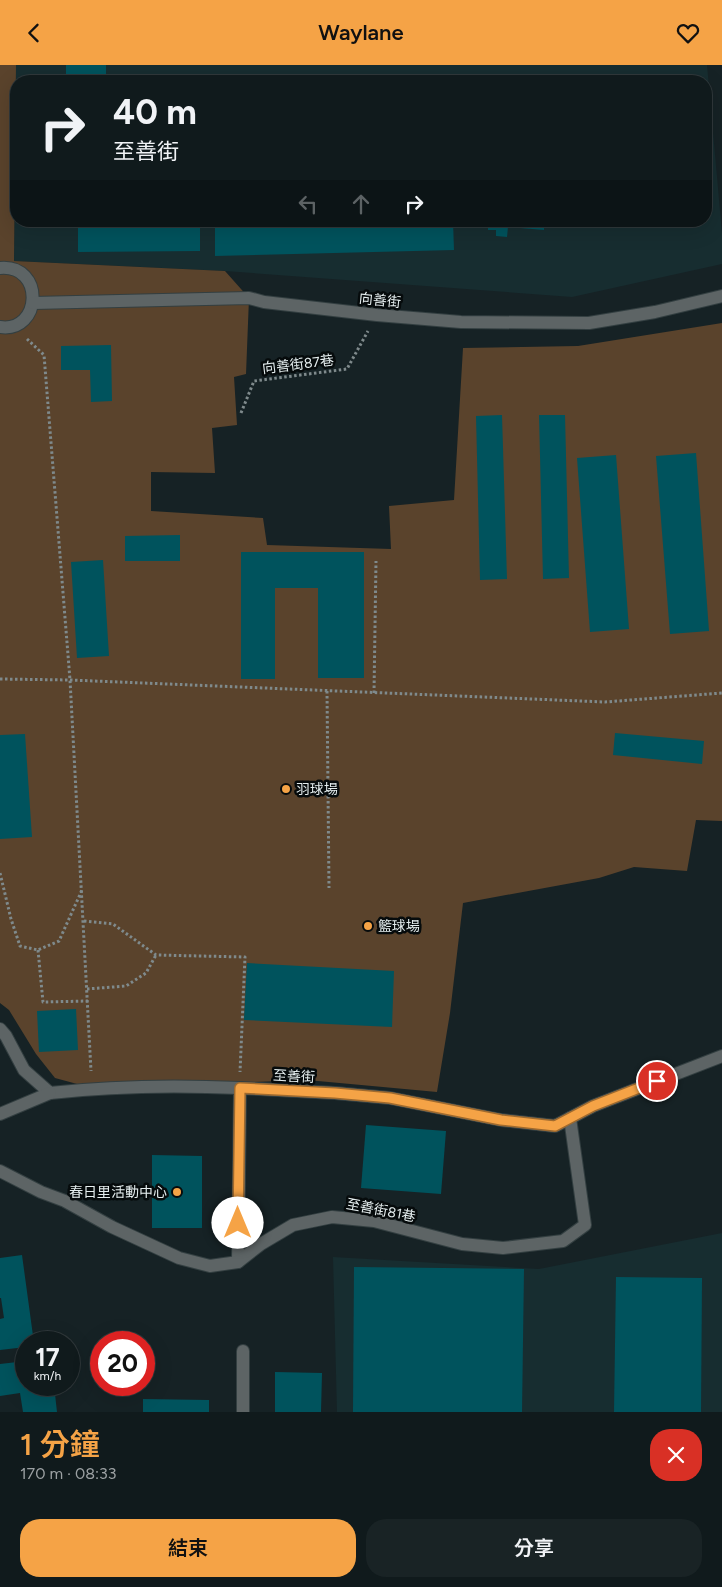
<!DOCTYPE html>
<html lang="zh-TW">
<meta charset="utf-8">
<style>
body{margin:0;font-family:Figtree,"Noto Sans TC",sans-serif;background:#192325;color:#f1f3f6;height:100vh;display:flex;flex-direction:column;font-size:19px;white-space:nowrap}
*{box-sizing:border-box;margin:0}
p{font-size:16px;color:#9ca1a3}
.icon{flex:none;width:28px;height:28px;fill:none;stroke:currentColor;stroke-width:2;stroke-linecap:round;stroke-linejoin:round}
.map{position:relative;height:1347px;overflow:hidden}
.side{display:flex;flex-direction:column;background:#101a1c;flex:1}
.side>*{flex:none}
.guide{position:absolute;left:10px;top:10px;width:702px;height:152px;border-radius:20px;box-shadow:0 5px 20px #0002,0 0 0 1px #30383b;background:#101a1c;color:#f1f3f6;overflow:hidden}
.speed{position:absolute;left:15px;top:1266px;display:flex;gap:10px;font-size:25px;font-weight:700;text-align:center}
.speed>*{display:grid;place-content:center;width:65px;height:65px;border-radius:50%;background:#101a1c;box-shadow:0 5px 20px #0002,0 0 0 1px #30383b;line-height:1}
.speed small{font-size:12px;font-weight:400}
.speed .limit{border:8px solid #d22;background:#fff;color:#111}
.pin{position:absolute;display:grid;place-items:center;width:42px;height:42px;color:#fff;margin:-21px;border:2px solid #fff;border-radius:50%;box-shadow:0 1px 5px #0007}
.me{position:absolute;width:55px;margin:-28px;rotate:0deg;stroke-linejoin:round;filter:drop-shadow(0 0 4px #0008)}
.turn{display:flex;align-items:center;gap:18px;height:105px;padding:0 20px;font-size:22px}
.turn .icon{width:65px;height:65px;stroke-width:2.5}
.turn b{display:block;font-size:35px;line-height:42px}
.lanes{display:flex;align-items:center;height:48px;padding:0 20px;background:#0003;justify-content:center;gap:25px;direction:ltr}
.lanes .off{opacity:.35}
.round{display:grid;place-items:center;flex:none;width:52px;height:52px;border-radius:20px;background:#192325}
.headline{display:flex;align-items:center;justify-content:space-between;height:85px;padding:0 20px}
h1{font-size:30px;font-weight:600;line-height:38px;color:#f5a346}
.action{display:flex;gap:10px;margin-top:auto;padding:10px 20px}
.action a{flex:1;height:58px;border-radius:20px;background:#f5a346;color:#111;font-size:20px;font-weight:600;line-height:58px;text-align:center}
.action a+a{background:#192325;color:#f1f3f6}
header{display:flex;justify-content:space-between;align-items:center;height:65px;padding:0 20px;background:#f5a346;color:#111;font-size:22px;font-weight:600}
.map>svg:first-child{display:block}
</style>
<header><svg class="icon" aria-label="back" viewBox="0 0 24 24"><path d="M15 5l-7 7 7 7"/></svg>Waylane<svg class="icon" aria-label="heart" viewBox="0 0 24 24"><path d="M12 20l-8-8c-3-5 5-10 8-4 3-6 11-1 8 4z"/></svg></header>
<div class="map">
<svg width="722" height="1347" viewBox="0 0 722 1347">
<rect width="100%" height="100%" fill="#162225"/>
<g fill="#172d30" fill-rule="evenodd">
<path d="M 16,0 L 707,0 L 722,168 L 722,199 L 572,232 L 225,206 L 14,196 ZM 16,16 L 706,16 L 706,156 L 16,156 Z"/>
<polygon points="722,1168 722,1347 337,1347 333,1192 539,1204"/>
</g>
<polygon fill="#5a432c" points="0,0 16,0 14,196 225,206 249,233 246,309 234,312 237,360 212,363 215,408 151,407 151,446 263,453 267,480 391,484 389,441 454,435 463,283 578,281 722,258 722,756 696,755 687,806 634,802 599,813 463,838 450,948 437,1027 307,1015 92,1023 55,1013 36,989 9,945 0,938"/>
<g fill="#00535d">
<polygon points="66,0 106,0 106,12 66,13"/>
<polygon points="78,156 200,156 200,186 78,187"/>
<polygon points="215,156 453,156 454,185 215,191"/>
<polygon points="488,156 544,156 544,165 508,162 507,172 496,171 496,165 488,165"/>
<polygon points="111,280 112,336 91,337 90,305 61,305 61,281"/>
<polygon points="502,350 507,514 480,515 476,351"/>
<polygon points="539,350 565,350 569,513 543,514"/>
<polygon points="696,388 709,566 670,569 656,391"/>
<polygon points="616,390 629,564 590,567 577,393"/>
<polygon points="180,470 180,496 125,496 125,471"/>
<polygon points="241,487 364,487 364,613 318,613 318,523 275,523 275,614 241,614"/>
<polygon points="103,495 109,591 77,593 71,497"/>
<polygon points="615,668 704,676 702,699 613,690"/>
<polygon points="25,669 32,772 0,774 0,670"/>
<polygon points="247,898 394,906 392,962 244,955"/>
<polygon points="76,944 78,985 39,987 37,946"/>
<polygon points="366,1060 446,1066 441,1129 361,1123"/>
<polygon points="152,1090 202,1091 202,1163 152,1163"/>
<polygon points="22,1190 34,1278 26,1278 26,1282 0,1285 0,1254 4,1253 1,1233 0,1233 0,1193"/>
<polygon points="354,1202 524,1204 522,1347 353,1347"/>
<polygon points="616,1212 702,1213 701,1347 614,1347"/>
<polygon points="26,1296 26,1320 54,1320 57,1347 23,1347 20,1328 0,1331 0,1299"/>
<polygon points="275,1307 322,1308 321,1347 275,1347"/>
<polygon points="143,1334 209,1335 209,1347 143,1347"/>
</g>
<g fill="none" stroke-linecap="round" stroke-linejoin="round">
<defs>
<g id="service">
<path d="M 0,203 C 45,199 42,268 0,262"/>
<polyline points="33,238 249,233 264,237 377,250 461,257 589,258 655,247 722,231"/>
<path d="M 0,964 L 6,971 L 24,1005 L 50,1028 C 112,1021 176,1020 240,1023 L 238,1197"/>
<polyline points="0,1049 50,1028"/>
<polyline points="0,1106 41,1127 65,1136 112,1162 179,1193 210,1201 238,1197 261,1179 293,1160 332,1152 374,1156 462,1179 503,1183 563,1176 585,1160 570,1053"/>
</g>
<g id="minor">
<polyline points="240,1023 335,1028 390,1033 501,1055 555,1061 593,1041 722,991"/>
<polyline points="243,1286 243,1347"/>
</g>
</defs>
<use href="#service" stroke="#333f41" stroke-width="14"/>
<use href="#minor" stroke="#333f41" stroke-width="14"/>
<g stroke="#7f8a8c" stroke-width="3" stroke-dasharray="2.5 2.5" stroke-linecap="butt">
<polyline points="27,274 44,290 70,615 91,1006"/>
<polyline points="241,348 254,316 347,304 368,266"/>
<polyline points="0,614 70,615 605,637 722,628"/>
<polyline points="327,626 329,823"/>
<polyline points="374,628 376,496"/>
<polyline points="0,808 11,854 20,881 38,885 59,876 82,825"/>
<polyline points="84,856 113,859 156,890 245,892 240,1007"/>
<polyline points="38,885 43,937 88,936"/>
<polyline points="87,924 126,921 146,908 156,890"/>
</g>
<use href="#service" stroke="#5d6465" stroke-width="12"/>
<use href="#minor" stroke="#5d6465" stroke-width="12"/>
</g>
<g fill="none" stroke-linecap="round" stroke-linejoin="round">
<defs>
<polyline id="route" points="238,1158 240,1023 335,1028 390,1033 501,1055 555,1061 593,1041 657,1016"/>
</defs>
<use href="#route" stroke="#9f6a2e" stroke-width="12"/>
<use href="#route" stroke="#f5a346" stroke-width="9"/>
</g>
<g fill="#f5a346" stroke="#060b0c" stroke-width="2">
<circle cx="286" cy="724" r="5"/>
<circle cx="368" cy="861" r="5"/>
<circle cx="177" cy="1127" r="5"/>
</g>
<g text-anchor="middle" stroke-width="5" stroke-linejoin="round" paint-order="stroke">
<g font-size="14" fill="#e5eeef" stroke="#060b0c">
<text transform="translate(380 235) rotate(6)" y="5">向善街</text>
<text transform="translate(298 299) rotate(-7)" y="5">向善街87巷</text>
<text transform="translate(294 1011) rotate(3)" y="5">至善街</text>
<text transform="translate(381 1145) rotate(11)" y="5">至善街81巷</text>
</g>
<g font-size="14" fill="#e5eeef" stroke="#060b0c" text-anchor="start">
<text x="296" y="729">羽球場</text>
<text x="378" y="866">籃球場</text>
<text x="167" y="1132" text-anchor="end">春日里活動中心</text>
</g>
</g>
</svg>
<div class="speed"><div>17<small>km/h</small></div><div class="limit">20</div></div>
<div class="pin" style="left:657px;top:1016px;background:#d93025"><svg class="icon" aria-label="arrive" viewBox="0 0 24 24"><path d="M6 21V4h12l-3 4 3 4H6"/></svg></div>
<svg class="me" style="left:238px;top:1158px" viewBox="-20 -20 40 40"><circle r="19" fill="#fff"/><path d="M0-13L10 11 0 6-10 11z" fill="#f5a346"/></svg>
<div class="guide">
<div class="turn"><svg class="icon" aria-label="right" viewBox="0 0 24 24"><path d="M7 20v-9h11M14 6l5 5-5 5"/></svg><div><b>40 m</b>至善街</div></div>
<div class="lanes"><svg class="icon off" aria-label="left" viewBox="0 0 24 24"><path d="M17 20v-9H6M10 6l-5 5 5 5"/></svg><svg class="icon off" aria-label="ahead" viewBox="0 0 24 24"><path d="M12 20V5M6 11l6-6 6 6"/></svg><svg class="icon" aria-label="right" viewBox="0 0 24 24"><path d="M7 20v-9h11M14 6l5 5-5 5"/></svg></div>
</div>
</div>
<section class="side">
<div class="headline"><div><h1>1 分鐘</h1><p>170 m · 08:33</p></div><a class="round" style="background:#d93025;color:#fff"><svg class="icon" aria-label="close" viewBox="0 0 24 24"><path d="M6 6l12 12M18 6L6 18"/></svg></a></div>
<div class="action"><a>結束</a><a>分享</a></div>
</section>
